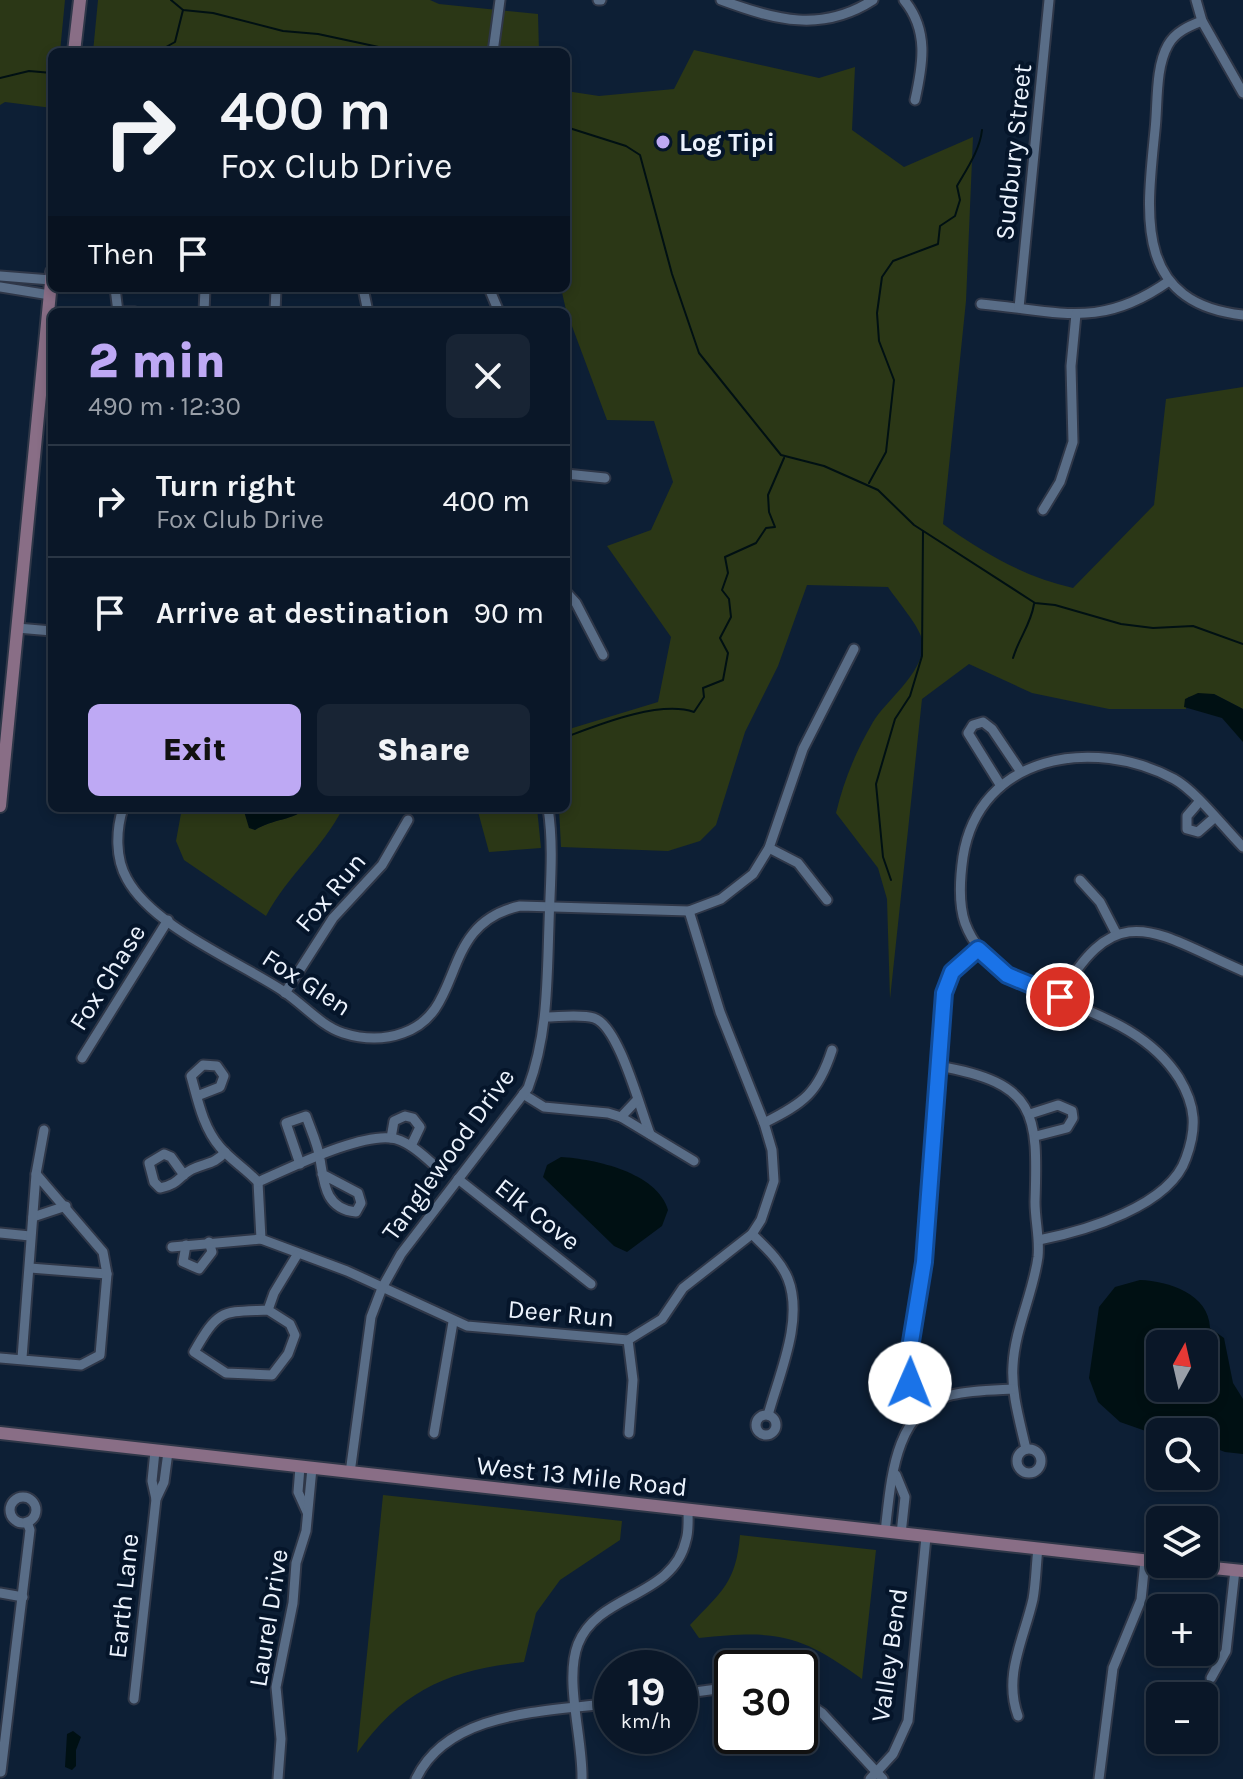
<!DOCTYPE html>
<meta charset="utf-8">
<style>
body{margin:0;font-family:Karla,sans-serif;background:#182434;color:#f1f3f6;height:100vh;display:flex;flex-direction:column;font-size:30px;white-space:nowrap}
*{box-sizing:border-box;margin:0}
p{font-size:26px;color:#999fa8}
.icon{flex:none;width:44px;height:44px;fill:none;stroke:currentColor;stroke-width:2;stroke-linecap:round;stroke-linejoin:round}
.map{position:relative;flex:1;overflow:hidden}
.side{position:absolute;left:48px;top:308px;width:522px;height:504px;display:flex;flex-direction:column;background:#0a1728;border-radius:12px;box-shadow:0 4px 12px #0003,0 0 0 2px #2a3645}
.side>*{flex:none}
.top-card{position:absolute;left:48px;top:48px;width:522px;height:244px;border-radius:12px;box-shadow:0 4px 12px #0003,0 0 0 2px #2a3645;background:#0a1728;color:#f1f3f6;overflow:hidden}
.needle{width:52px;rotate:8deg}
.tools{position:absolute;left:1146px;top:1330px;display:grid;gap:16px}
.tools a{display:grid;place-items:center;width:72px;height:72px;border-radius:12px;background:#0a1728;box-shadow:0 4px 12px #0003,0 0 0 2px #2a3645;font-size:40px}
.speed{position:absolute;left:594px;top:1650px;display:flex;gap:16px;font-size:40px;font-weight:700;text-align:center}
.speed>*{display:grid;place-content:center;width:104px;height:104px;border-radius:50%;background:#0a1728;box-shadow:0 4px 12px #0003,0 0 0 2px #2a3645;line-height:1}
.speed small{font-size:20px;font-weight:400}
.speed .limit{border:4px solid #111;border-radius:12px;background:#fff;color:#111}
.pin{position:absolute;display:grid;place-items:center;width:68px;height:68px;color:#fff;margin:-34px;border:4px solid #fff;border-radius:50%;box-shadow:0 2px 8px #0007}
.me{position:absolute;width:88px;margin:-44px;rotate:1deg;stroke-linejoin:round;filter:drop-shadow(0 0 6px #0008)}
.turn{display:flex;align-items:center;gap:28px;height:168px;padding:0 40px;font-size:36px}
.turn .icon{width:104px;height:104px;stroke-width:2.5}
.turn b{display:block;font-size:56px;line-height:68px}
.then{display:flex;align-items:center;height:76px;padding:0 40px;background:#0003;gap:16px;font-size:30px}
.round{display:grid;place-items:center;flex:none;width:84px;height:84px;border-radius:12px;background:#182434}
.headline{display:flex;align-items:center;justify-content:space-between;height:136px;padding:0 40px}
h1{font-size:48px;font-weight:800;line-height:60px;color:#bea9f4}
.cta{display:flex;gap:16px;margin-top:auto;padding:16px 40px}
.cta a{flex:1;height:92px;border-radius:12px;background:#bea9f4;color:#111;font-size:32px;font-weight:800;line-height:92px;text-align:center}
.cta a+a{background:#182434;color:#f1f3f6}
ul{padding:0;list-style:none}
li{display:flex;align-items:center;gap:24px;height:112px;padding:0 40px;border-top:2px solid #2a3645}
li div{flex:1}
li b{display:block;font-size:30px}
li em{font-style:normal}
.map>svg:first-child{display:block}
</style>
<div class="map">
<svg width="1243" height="1779" viewBox="0 0 1243 1779">
<rect width="100%" height="100%" fill="#0d1f35"/>
<g fill="#2b3716">
<polygon points="0,0 65,0 60,52 52,52 52,108 5,102 0,105"/>
<polygon points="98,0 430,0 439,4 538,14 539,52 93,52"/>
<path d="M 694,50 L 819,78 L 855,67 L 852,130 L 904,167 L 973,137 L 966,301 L 943,524 C 985,554 1023,576 1073,588 L 1154,505 L 1166,399 L 1243,387 L 1243,709 L 1214,694 L 1188,697 L 1186,709 L 1109,709 L 1032,693 L 969,664 L 922,699 L 890,999 L 887,899 L 878,868 L 836,813 C 844,780 856,751 873,722 C 886,700 929,669 922,639 C 919,626 896,599 888,587 L 807,585 L 778,666 L 745,732 L 716,825 L 700,841 L 668,851 L 561,847 L 559,808 L 566,808 L 566,730 L 658,702 L 671,637 L 607,546 L 651,530 L 673,482 L 654,421 L 607,420 L 566,310 L 561,288 L 566,288 L 566,91 L 599,96 L 674,89 Z"/>
<path d="M 182,808 L 243,808 L 255,830 C 272,819 296,819 306,808 L 343,808 C 322,849 288,875 266,916 L 184,860 L 176,841 Z"/>
<polygon points="477,808 537,808 541,848 489,852"/>
<path d="M 383,1495 L 622,1521 L 620,1540 L 560,1580 L 536,1613 L 524,1662 C 448,1670 402,1690 357,1753 Z"/>
<path d="M 740,1535 L 876,1550 L 862,1679 C 799,1633 776,1630 699,1638 L 690,1625 C 722,1591 736,1583 740,1535 Z"/>
</g>
<g fill="#001013" fill-rule="evenodd">
<polygon points="1198,693 1214,694 1243,709 1243,742 1222,718 1184,707 1185,699"/>
<path d="M 243,808 L 306,808 C 295,820 272,819 255,830 L 249,828 Z"/>
<path d="M 561,1157 C 594,1159 657,1172 668,1210 L 662,1226 L 627,1252 L 614,1246 L 543,1177 L 547,1165 Z"/>
<path d="M 1140,1280 C 1169,1281 1209,1294 1210,1328 L 1224,1338 L 1233,1383 L 1243,1399 L 1243,1454 L 1225,1452 L 1204,1444 L 1204,1432 L 1160,1432 L 1160,1436 L 1120,1422 L 1098,1402 L 1089,1378 L 1099,1307 L 1115,1287 ZM 1160,1344 L 1204,1344 L 1204,1388 L 1160,1388 Z"/>
<polygon points="73,1731 81,1737 76,1750 76,1766 72,1770 65,1767 67,1734"/>
</g>
<g fill="none" stroke-linecap="round" stroke-linejoin="round">
<g stroke="#001013" stroke-width="2">
<polyline points="171,0 183,10 213,13 283,31 318,34 402,52"/>
<polyline points="106,52 123,47 137,52"/>
<polyline points="157,52 175,42 183,10"/>
<polyline points="0,78 29,71 52,73"/>
<polyline points="566,127 626,146 640,155 672,274 699,353 781,455 824,466 878,490 914,525 1035,603 1055,605 1121,624 1153,628 1193,626 1243,644"/>
<path d="M 869,483 L 886,452 L 894,380 L 879,341 L 877,313 L 882,277 L 893,261 L 938,244 L 940,226 L 955,216 L 960,200 L 957,186 C 966,170 980,150 982,130"/>
<path d="M 1013,658 C 1019,638 1031,624 1034,604"/>
<path d="M 566,737 C 598,725 659,700 694,712 L 704,697 L 703,688 L 723,680 L 728,653 L 720,638 L 731,617 L 729,599 L 722,590 L 728,573 L 725,557 L 756,543 L 766,528 L 775,527 L 769,512 L 768,495 L 784,458"/>
<polyline points="891,880 883,857 876,784 895,719 910,696 922,656 923,531"/>
</g>
<defs>
<g id="street">
<polyline points="598,0 601,0"/>
<path d="M 721,0 C 775,20 822,33 873,0"/>
<path d="M 904,0 C 929,30 923,64 915,100"/>
<polyline points="1196,0 1202,21 1243,93"/>
<path d="M 1202,21 C 1189,26 1175,32 1168,45 C 1155,68 1158,104 1155,130 C 1147,212 1132,303 1243,315"/>
<polyline points="493,52 500,0"/>
<polyline points="0,276 51,280"/>
<polyline points="0,287 50,295"/>
<polyline points="115,288 118,312"/>
<polyline points="363,288 368,312"/>
<polyline points="489,288 499,312"/>
<path d="M 981,304 C 1059,311 1100,330 1169,281"/>
<polyline points="1019,308 1049,0"/>
<polyline points="116,312 135,312"/>
<polyline points="204,312 205,288"/>
<polyline points="275,312 276,288"/>
<polyline points="566,474 605,478"/>
<polyline points="1043,510 1060,482 1073,442 1071,366 1076,314"/>
<polyline points="566,592 576,603 603,655"/>
<polyline points="17,628 52,631"/>
<polyline points="1001,786 968,733 973,725 983,722 992,729 1021,772"/>
<polyline points="1199,802 1187,816 1187,829 1198,832 1214,818"/>
<path d="M 123,808 C 116,830 115,858 127,879 C 153,927 238,961 283,991 C 303,1004 321,1026 343,1033 C 362,1039 384,1040 403,1033 C 467,1011 437,924 520,906 L 689,911 L 721,899 L 753,874 L 769,848 L 803,749 L 854,649"/>
<polyline points="769,848 798,863 827,900"/>
<polyline points="1080,880 1100,902 1116,933"/>
<polyline points="285,993 333,918 382,865 408,820"/>
<path d="M 1060,997 C 1117,894 1157,934 1243,971"/>
<path d="M 545,1017 C 559,1017 581,1014 594,1018 C 619,1026 640,1109 650,1134"/>
<polyline points="82,1058 168,920"/>
<path d="M 938,1066 C 1037,1083 1038,1113 1035,1202 C 1035,1221 1040,1239 1038,1257 C 1033,1294 1015,1328 1013,1365 C 1011,1393 1020,1422 1026,1449"/>
<polyline points="523,1094 544,1107 608,1113 621,1117 694,1161"/>
<path d="M 197,1096 L 220,1087 L 224,1076 L 217,1066 L 203,1065 L 191,1076 C 198,1101 203,1127 220,1147 C 231,1160 246,1169 258,1182 L 261,1239"/>
<polyline points="1030,1114 1058,1105 1072,1111 1073,1118 1067,1128 1036,1136"/>
<polyline points="621,1117 637,1100"/>
<path d="M 764,1123 C 804,1103 818,1093 832,1050"/>
<polyline points="391,1138 394,1121 405,1116 413,1118 420,1127 411,1146"/>
<path d="M 300,1164 L 286,1123 L 306,1116 C 311,1130 318,1145 320,1159 C 324,1183 325,1209 356,1212 L 361,1203 L 358,1193 L 322,1174"/>
<polyline points="36,1174 44,1130"/>
<path d="M 184,1175 L 171,1157 L 164,1154 L 149,1163 L 154,1182 L 160,1188 C 181,1184 179,1174 195,1168 C 207,1163 216,1163 225,1152"/>
<polyline points="458,1179 591,1284"/>
<path d="M 258,1182 C 288,1169 365,1130 396,1139 C 413,1144 428,1160 442,1172"/>
<polyline points="33,1217 66,1206"/>
<polyline points="0,1233 30,1236"/>
<path d="M 752,1234 C 765,1247 781,1261 788,1279 C 804,1320 779,1375 768,1415"/>
<path d="M 1039,1240 C 1085,1231 1170,1206 1186,1158 C 1197,1128 1196,1106 1179,1078 C 1124,992 997,1009 965,923 C 958,903 960,878 963,857 C 979,754 1094,736 1174,779 C 1196,791 1224,828 1243,847"/>
<polyline points="186,1245 183,1262 199,1269 212,1252 209,1242"/>
<polyline points="172,1247 261,1239 347,1271 467,1326 628,1340 662,1319 683,1288 752,1234 761,1220 774,1181 772,1150 764,1123 720,1012 689,911"/>
<polyline points="30,1268 107,1274"/>
<path d="M 268,1310 L 290,1324 L 295,1335 L 288,1354 L 272,1375 L 226,1373 L 194,1352 C 219,1308 222,1312 268,1310 L 274,1293 L 297,1255"/>
<polyline points="628,1340 633,1380 629,1433"/>
<polyline points="0,1358 81,1365 100,1355 107,1274 103,1252 36,1174 22,1358"/>
<polyline points="923,1408 910,1383 909,1354 924,1262 944,993 952,972 978,949"/>
<circle cx="766" cy="1425" r="10"/>
<polyline points="434,1433 453,1322"/>
<circle cx="1029" cy="1461" r="12"/>
<polyline points="155,1451 152,1481 156,1499"/>
<polyline points="300,1467 298,1492 307,1512"/>
<path d="M 350,1473 L 371,1317 L 382,1288 L 401,1254 L 528,1088 C 548,1035 547,980 549,924 C 550,886 554,847 548,808"/>
<polyline points="896,1475 905,1497 901,1534"/>
<circle cx="23" cy="1510" r="13"/>
<path d="M 885,1532 C 891,1483 893,1410 951,1395 C 971,1390 992,1390 1013,1389"/>
<polyline points="0,1593 23,1597"/>
<polyline points="1211,1678 1226,1651 1235,1570"/>
<polyline points="680,1694 732,1687"/>
<polyline points="800,1698 822,1713 883,1779"/>
<polyline points="134,1699 156,1499 164,1482 168,1452"/>
<path d="M 1018,1716 C 1003,1675 1024,1639 1033,1599 C 1036,1582 1036,1565 1038,1548"/>
<polyline points="1,1772 30,1530 27,1522"/>
<polyline points="278,1779 281,1739 276,1687 293,1603 296,1563 306,1531 312,1468"/>
<path d="M 416,1779 C 448,1710 547,1712 612,1703"/>
<path d="M 582,1779 C 583,1739 564,1680 578,1644 C 598,1593 673,1598 686,1540 C 689,1531 688,1519 688,1510"/>
<polyline points="870,1779 893,1754 908,1721 926,1537"/>
<polyline points="1099,1779 1113,1668 1141,1600 1145,1561"/>
</g>
<g id="secondary">
<polyline points="74,52 80,0"/>
<polyline points="0,806 52,272"/>
<polyline points="0,1433 1160,1562"/>
<polyline points="1174,1564 1243,1571"/>
</g>
</defs>
<use href="#street" stroke="#2f3748" stroke-width="13"/>
<use href="#secondary" stroke="#2f3748" stroke-width="16"/>
<use href="#street" stroke="#596d87" stroke-width="9"/>
<use href="#secondary" stroke="#896e86" stroke-width="12"/>
</g>
<g fill="none" stroke-linecap="round" stroke-linejoin="round">
<defs>
<polyline id="route" points="910,1383 909,1354 924,1262 944,993 952,972 978,949 1007,975 1060,997"/>
</defs>
<use href="#route" stroke="#114b97" stroke-width="20"/>
<use href="#route" stroke="#1a73e8" stroke-width="14"/>
</g>
<circle fill="#bea9f4" stroke="#05152a" stroke-width="3" cx="663" cy="142" r="8"/>
<g text-anchor="middle" stroke-width="8" stroke-linejoin="round" paint-order="stroke">
<g font-size="26" font-weight="bold" fill="#ecf3fd" stroke="#05152a" text-anchor="start">
<text x="679" y="151">Log Tipi</text>
</g>
<g font-size="26" fill="#ecf3fd" stroke="#05152a">
<text transform="translate(1013 152) rotate(-84)" y="9">Sudbury Street</text>
<text transform="translate(330 892) rotate(-50)" y="9">Fox Run</text>
<text transform="translate(107 977) rotate(-58)" y="9">Fox Chase</text>
<text transform="translate(307 982) rotate(33)" y="9">Fox Glen</text>
<text transform="translate(448 1154) rotate(-54)" y="9">Tanglewood Drive</text>
<text transform="translate(538 1214) rotate(38)" y="9">Elk Cove</text>
<text transform="translate(561 1313) rotate(5)" y="9">Deer Run</text>
<text transform="translate(582 1476) rotate(6)" y="9">West 13 Mile Road</text>
<text transform="translate(123 1596) rotate(-84)" y="9">Earth Lane</text>
<text transform="translate(268 1618) rotate(-81)" y="9">Laurel Drive</text>
<text transform="translate(889 1655) rotate(-82)" y="9">Valley Bend</text>
</g>
</g>
</svg>
<div class="tools">
<a><svg class="needle" viewBox="-14 -14 28 28"><path d="M0-13l5 13h-10z" fill="#e53935"/><path d="M0 13l5-13h-10z" fill="#999fa8"/></svg></a>
<a><svg class="icon" aria-label="search" viewBox="0 0 24 24"><circle cx="10" cy="10" r="6"/><path d="M15 15l6 6"/></svg></a>
<a><svg class="icon" aria-label="layers" viewBox="0 0 24 24"><path d="M12 4l9 5-9 5-9-5zM3 14l9 5 9-5"/></svg></a>
<a>+</a>
<a>−</a>
</div>
<div class="speed"><div>19<small>km/h</small></div><div class="limit">30</div></div>
<div class="pin" style="left:1060px;top:997px;background:#d93025"><svg class="icon" aria-label="arrive" viewBox="0 0 24 24"><path d="M6 21V4h12l-3 4 3 4H6"/></svg></div>
<svg class="me" style="left:910px;top:1383px" viewBox="-20 -20 40 40"><circle r="19" fill="#fff"/><path d="M0-13L10 11 0 6-10 11z" fill="#1a73e8"/></svg>
<div class="top-card">
<div class="turn"><svg class="icon" aria-label="right" viewBox="0 0 24 24"><path d="M7 20v-9h11M14 6l5 5-5 5"/></svg><div><b>400 m</b>Fox Club Drive</div></div>
<div class="then">Then<svg class="icon" aria-label="arrive" viewBox="0 0 24 24"><path d="M6 21V4h12l-3 4 3 4H6"/></svg></div>
</div>
<section class="side">
<div class="headline"><div><h1>2 min</h1><p>490 m · 12:30</p></div><a class="round"><svg class="icon" aria-label="close" viewBox="0 0 24 24"><path d="M6 6l12 12M18 6L6 18"/></svg></a></div>
<ul>
<li><svg class="icon" aria-label="right" viewBox="0 0 24 24"><path d="M7 20v-9h11M14 6l5 5-5 5"/></svg><div><b>Turn right</b><p>Fox Club Drive</p></div><em>400 m</em></li>
<li><svg class="icon" aria-label="arrive" viewBox="0 0 24 24"><path d="M6 21V4h12l-3 4 3 4H6"/></svg><div><b>Arrive at destination</b></div><em>90 m</em></li>
</ul>
<div class="cta"><a>Exit</a><a>Share</a></div>
</section>
</div>
